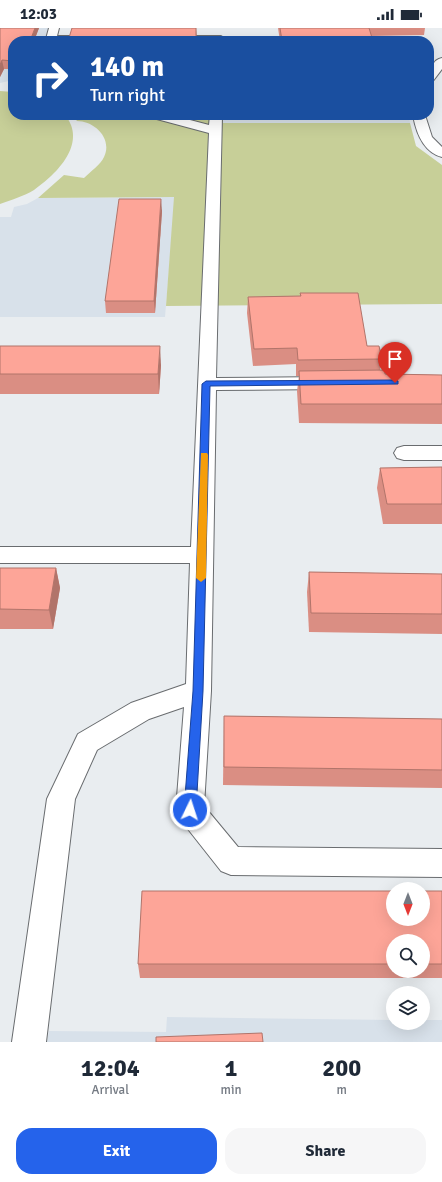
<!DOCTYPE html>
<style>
body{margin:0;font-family:Signika,sans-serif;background:#f6f6f7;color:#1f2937;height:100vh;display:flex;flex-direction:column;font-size:15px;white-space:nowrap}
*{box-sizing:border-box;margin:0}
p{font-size:13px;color:#747a83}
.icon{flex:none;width:22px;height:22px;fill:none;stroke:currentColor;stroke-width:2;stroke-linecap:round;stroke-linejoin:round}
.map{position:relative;height:1014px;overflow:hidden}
.sheet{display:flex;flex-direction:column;background:#fff;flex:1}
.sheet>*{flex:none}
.guide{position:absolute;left:8px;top:8px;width:426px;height:84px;border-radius:16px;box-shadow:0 4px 16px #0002;background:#1a4fa0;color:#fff;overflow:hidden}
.needle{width:26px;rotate:180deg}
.fabs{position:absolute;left:386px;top:854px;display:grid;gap:8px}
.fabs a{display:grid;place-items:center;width:44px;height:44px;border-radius:50%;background:#fff;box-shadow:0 4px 16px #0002;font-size:20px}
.pin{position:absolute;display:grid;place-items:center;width:34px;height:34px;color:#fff;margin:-41px -17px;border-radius:50% 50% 50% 0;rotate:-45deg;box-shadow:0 0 4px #0007}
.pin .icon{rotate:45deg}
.me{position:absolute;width:44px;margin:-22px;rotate:4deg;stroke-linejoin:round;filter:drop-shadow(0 0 3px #0008)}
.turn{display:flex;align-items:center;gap:14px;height:84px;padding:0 16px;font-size:18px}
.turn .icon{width:52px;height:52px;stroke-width:2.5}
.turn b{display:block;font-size:28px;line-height:34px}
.eta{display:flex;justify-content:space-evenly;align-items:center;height:68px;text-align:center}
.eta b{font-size:24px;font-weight:700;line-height:28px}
.button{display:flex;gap:8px;margin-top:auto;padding:8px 16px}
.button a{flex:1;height:46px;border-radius:16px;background:#2563eb;color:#fff;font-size:16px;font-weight:700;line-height:46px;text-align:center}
.button a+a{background:#f6f6f7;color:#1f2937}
.status{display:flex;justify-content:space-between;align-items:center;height:28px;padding:0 20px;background:#fff;direction:ltr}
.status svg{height:11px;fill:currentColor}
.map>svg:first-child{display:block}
</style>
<div class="status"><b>12:03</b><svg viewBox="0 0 49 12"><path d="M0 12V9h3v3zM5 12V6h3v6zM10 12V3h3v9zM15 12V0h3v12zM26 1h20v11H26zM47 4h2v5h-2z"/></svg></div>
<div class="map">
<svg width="442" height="1014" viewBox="0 0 442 1014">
<rect width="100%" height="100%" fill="#e9edf0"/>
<g fill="#d8e1ea">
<polygon points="0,0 50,0 46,13 13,13 13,52 0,55"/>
<polygon points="223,87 409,87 410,95 223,95"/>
<polygon points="175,169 165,289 0,289 0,189 11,189 14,179 27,176 38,170"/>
<polygon points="167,989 393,992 393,995 423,995 423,992 442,992 442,1014 47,1014 49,1003 166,1004"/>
</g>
<g fill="#c7cf98">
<path d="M 0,63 L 13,64 L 13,87 L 65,87 C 88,115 57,146 34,162 C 24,168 11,172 0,176 Z"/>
<path d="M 72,87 L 223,87 L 223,95 L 410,95 L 416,118 L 442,137 L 442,276 L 166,278 L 174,169 L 38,170 L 64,147 L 84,150 C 90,144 101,136 104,129 C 113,110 94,93 77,93 Z"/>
</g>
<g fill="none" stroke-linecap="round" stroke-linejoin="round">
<defs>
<g id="minor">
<polygon points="49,0 59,0 57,8 98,8 103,11 102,13 47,13 46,11"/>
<polygon points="166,8 221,8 226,11 225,13 162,13 161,11 162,9"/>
<path d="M 442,30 L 442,41 L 433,53 L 429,55 C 429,45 431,32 442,30 Z"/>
<polygon points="151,87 171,87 209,97 210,87 222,87 216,350 327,349 334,351 336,355 334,359 327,361 216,362 211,663 204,778 238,819 442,821 442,849 231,847 221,843 180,791 176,782 184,679 149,691 97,722 75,771 46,1014 12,1014 47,771 78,706 131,675 186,656 190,535 0,535 0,519 191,519 209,105 153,90"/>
<path d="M 413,87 L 425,87 L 432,109 L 442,119 L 442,129 C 423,124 416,104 413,87 Z"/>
<polygon points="404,418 442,418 442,432 404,432 397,430 394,425 397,420"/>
</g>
</defs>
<use href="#minor" stroke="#696c6f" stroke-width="2"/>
<use href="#minor" fill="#fff" fill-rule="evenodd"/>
</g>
<g fill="#da8e83" fill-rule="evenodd">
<polygon points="0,0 39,0 34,13 13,13 13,41 4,41 0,49"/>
<polygon points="278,0 425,0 424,7 371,8 373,13 280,13"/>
<polygon points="162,183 155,285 106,285 105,273"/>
<polygon points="300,265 367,318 382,331 380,342 385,346 442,347 442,396 299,395 297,363 299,348 296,348 296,336 253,338 247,285 248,269 300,268"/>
<polygon points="0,318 161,337 159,366 0,366"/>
<polygon points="442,439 442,496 383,496 377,460 380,440"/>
<polygon points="0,540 56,540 60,560 53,601 0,601"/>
<polygon points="309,544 442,546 442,606 309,604 307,564"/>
<polygon points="224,688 442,691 442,760 223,757"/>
<path d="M 442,863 L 442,950 L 140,950 L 138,936 ZM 393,913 L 423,913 L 423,943 L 393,943 Z"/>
</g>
<g fill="#b1746a">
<polygon points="35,0 39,0 34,13 30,13"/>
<polygon points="196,0 197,13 196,13"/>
<polygon points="2,32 4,41 0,49 0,37"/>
<polygon points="161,171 162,183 155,285 154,273"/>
<polygon points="160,318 161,337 159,366 158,346"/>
<polygon points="56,540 60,560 53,601 49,582"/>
</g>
<g fill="#fda598" stroke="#b1746a">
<polygon points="0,0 35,0 30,13 13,13 13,33 2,32 0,37"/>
<polygon points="72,0 196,0 196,13 68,13"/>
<polygon points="280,0 369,0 373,13 282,13"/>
<polygon points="119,171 161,171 154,273 105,273"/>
<polygon points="300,265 358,265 367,318 379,318 382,331 298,332 297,320 254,321 248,269 301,268"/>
<polygon points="0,318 160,318 158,346 0,346"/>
<polygon points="385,342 385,346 442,347 442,376 301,376 299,343"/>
<polygon points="442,439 442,476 387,476 380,440"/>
<polygon points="0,540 56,540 49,582 0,581"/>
<polygon points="309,544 442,546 442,586 311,585"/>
<polygon points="224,688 442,691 442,742 224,739"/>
<polygon points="142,863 393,863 393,891 423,891 423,863 442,863 442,936 423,936 423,913 393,913 393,936 138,936"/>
<polygon points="262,1005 263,1014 156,1014 156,1009"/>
</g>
<polygon fill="#2563eb" stroke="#184099" points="395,352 398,353 398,356 210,358 203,663 196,782 194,786 190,787 186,786 184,782 193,663 202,356 206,353"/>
<polygon fill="#f59e0b" points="201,425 207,425 208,427 206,550 201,554 196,550"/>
</svg>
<div class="fabs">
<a><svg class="needle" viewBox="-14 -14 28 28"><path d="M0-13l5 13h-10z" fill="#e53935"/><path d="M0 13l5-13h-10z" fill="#747a83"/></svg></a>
<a><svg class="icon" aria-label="search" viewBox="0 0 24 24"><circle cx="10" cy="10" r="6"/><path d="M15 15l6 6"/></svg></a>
<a><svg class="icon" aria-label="layers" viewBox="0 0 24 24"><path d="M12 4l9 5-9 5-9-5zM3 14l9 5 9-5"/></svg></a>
</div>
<div class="pin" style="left:395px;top:355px;background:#d93025"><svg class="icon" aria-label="arrive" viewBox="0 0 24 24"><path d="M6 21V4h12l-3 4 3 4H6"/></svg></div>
<svg class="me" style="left:190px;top:782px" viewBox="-20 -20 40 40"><circle r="17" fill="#2563eb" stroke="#fff" stroke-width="3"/><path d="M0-11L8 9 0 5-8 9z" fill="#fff"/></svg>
<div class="guide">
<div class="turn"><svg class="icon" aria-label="right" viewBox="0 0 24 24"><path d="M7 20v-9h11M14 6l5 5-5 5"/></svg><div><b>140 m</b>Turn right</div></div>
</div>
</div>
<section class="sheet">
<div class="eta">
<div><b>12:04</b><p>Arrival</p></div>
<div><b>1</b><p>min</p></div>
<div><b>200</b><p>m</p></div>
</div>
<div class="button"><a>Exit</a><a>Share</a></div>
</section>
